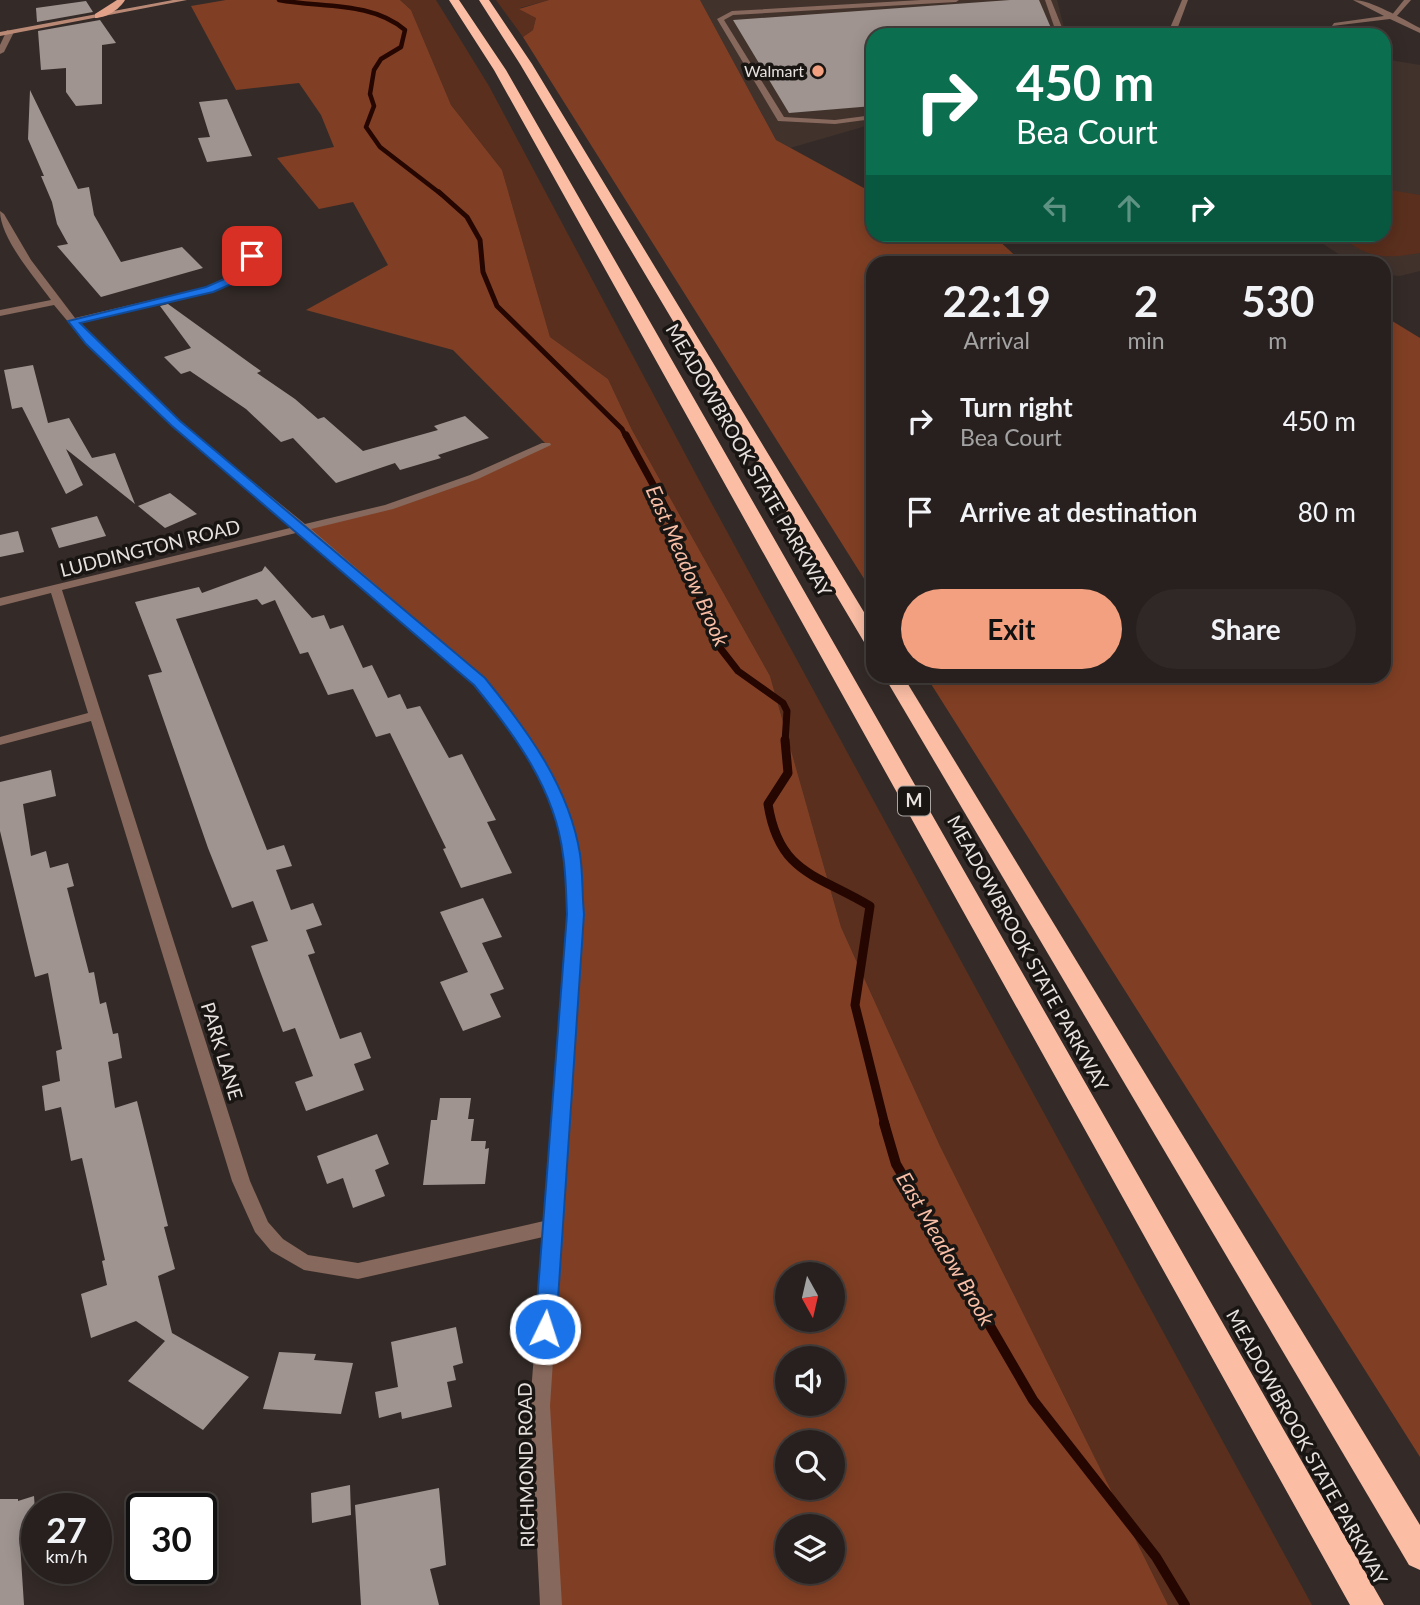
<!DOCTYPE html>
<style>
body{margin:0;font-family:Lato,sans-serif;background:#2f2827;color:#f1f3f6;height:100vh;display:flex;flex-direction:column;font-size:26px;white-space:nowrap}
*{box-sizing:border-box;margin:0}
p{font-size:23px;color:#a4a3a4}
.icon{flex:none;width:38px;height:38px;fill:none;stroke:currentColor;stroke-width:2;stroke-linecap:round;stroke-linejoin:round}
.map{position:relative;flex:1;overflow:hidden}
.panel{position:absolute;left:866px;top:256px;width:525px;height:427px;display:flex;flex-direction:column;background:#27201e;border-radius:21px;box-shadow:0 4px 18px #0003,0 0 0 2px #433e3c}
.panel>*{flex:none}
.guide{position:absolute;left:866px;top:28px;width:525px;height:214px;border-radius:21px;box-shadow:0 4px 18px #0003,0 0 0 2px #433e3c;background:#0b6e4f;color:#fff;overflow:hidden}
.needle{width:46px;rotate:172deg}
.tools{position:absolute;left:775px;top:1262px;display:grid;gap:14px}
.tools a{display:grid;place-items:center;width:70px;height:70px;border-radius:50%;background:#27201e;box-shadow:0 4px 18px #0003,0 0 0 2px #433e3c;font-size:35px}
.speed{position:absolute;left:21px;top:1493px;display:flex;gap:14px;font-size:35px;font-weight:700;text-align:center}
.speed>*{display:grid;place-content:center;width:91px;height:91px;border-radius:50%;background:#27201e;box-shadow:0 4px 18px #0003,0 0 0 2px #433e3c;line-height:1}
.speed small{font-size:18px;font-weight:400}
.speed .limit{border:4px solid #111;border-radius:10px;background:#fff;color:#111}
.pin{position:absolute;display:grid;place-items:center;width:60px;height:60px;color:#fff;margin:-30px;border-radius:14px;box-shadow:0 4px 10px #0006}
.me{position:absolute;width:77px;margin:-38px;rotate:4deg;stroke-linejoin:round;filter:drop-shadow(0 0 5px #0008)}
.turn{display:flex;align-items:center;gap:24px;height:147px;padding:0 35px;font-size:32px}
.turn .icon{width:91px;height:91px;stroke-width:2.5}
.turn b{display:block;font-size:49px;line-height:60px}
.lanes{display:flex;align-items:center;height:66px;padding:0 35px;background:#0003;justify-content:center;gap:35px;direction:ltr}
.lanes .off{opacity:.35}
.eta{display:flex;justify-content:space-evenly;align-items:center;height:119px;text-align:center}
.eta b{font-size:42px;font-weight:700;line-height:49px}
.primary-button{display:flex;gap:14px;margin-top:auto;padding:14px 35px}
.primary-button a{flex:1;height:80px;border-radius:42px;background:#f2a07f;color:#111;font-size:28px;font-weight:700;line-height:80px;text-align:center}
.primary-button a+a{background:#2f2827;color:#f1f3f6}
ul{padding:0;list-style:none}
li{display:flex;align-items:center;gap:21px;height:91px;padding:0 35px}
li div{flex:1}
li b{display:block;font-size:26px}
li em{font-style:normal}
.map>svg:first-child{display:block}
</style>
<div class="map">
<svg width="1420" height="1605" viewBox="0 0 1420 1605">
<rect width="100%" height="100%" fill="#342b28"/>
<g fill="#41322c">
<polygon points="700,0 1057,0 1066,35 873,35 873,124 790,148 776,140"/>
<polygon points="1384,59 1420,65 1420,271 1400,276 1384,275 1384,262 1350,262 1316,239 1335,238 1332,235 1384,234"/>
</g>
<g fill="#5a2f1d">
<polygon points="400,0 436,0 489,86 706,493 1312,1605 1168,1605 940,1146 841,927 770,676 632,430 608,379 550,337 502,170 451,105 411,10"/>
<polygon points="496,0 549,0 520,8 536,18 533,30 523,37"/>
<path d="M 1384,189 L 1420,195 L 1420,253 C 1385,259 1367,259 1340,235 L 1384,234 Z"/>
</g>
<g fill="#803f24" fill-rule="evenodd">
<path d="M 226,0 L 400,0 L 411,10 L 451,105 L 502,170 L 550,337 L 608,379 L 632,430 L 770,676 L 841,927 L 940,1146 L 1168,1605 L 551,1605 L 540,1406 L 575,914 L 555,794 L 480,682 L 303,528 C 388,507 466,481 546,444 L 453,350 L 306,310 L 388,265 L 353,202 L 319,209 L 277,158 L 334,147 L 321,115 L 299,83 L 236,90 L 191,6 ZM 788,1274 L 833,1274 L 833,1320 L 788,1320 ZM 788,1358 L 833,1358 L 833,1404 L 788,1404 ZM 788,1442 L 833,1442 L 833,1488 L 788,1488 ZM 788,1526 L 833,1526 L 833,1572 L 788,1572 Z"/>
<polygon points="549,0 700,0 776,140 873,193 873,234 985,235 995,237 1022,262 873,262 873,593 523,37 533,30 536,18 519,9"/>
<polygon points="1384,316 1420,338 1420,1457 926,676 1384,676"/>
</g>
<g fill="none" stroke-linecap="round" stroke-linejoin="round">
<path stroke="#260600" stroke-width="4.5" d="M 279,0 C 321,8 371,1 405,30 L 401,47 L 381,59 L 374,70 L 370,94 L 374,106 L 366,127 L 380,147 L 441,194"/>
<polyline stroke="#260600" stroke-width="5" points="439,192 467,217 480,240 483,272 497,306 622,429 626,437"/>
<polyline stroke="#260600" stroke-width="7" points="626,435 668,512 717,644 738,671 783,703 787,711 785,742"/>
<path stroke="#260600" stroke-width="9" d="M 785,740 L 788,773 L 768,804 C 779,874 817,874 870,906 L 855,1005 L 885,1125"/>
<polyline stroke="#260600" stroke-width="10" points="884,1123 896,1164 1033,1400 1156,1557 1185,1605"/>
</g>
<g fill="#9f9490">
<polygon points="1010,0 1039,0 1054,35 873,35 873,106 789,113 733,20"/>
<polygon points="86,1 93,12 37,22 36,8"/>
<polygon points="100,20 116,43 102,45 102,104 76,106 66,92 66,68 41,70 38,31"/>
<polygon points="30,90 78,189 89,187 94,215 121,262 182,247 203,268 101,297 57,246 68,244 57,224 52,202 41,176 44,176 28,139"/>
<polygon points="227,99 252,156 207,162 198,138 210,137 199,102"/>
<polygon points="168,304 261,371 257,373 295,399 318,419 324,417 363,451 438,430 434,426 465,416 489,438 438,455 441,458 400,470 395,463 336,483 293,438 281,442 246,409 190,371 181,374 164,357 191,348 160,306"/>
<polygon points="33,365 48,423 69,418 92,458 115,453 135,504 66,449 83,485 66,494 22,407 12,409 4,370"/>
<polygon points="170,493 197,514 165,528 138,506"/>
<polygon points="97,516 106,536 59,548 51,528"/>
<polygon points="18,531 24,552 0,557 0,535"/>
<polygon points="265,566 312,618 324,615 330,629 343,625 363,668 372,665 388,698 400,694 407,709 420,706 449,758 462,754 496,820 487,822 512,873 461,888 443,849 446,848 390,733 376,737 353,689 328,695 308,652 300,654 275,600 262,605 257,599 176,619 267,850 284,845 292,866 276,870 291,910 313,903 322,925 306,930 315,953 308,955 340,1039 361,1032 371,1058 354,1064 364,1090 306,1111 295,1082 313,1076 295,1028 283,1032 260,971 251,946 268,941 253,901 232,908 208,848 148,675 162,672 135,602 199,587 202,593 262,571"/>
<polygon points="51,770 56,796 23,804 31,856 46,851 50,868 68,863 74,886 67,888 89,973 94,972 100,1004 106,1002 113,1034 118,1033 122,1058 108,1062 115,1108 137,1101 168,1226 164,1227 175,1269 158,1276 172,1333 249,1377 203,1430 128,1381 165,1341 136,1321 91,1338 81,1294 107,1285 102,1261 105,1260 82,1158 71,1161 61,1107 45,1111 42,1086 60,1081 56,1051 62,1049 48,973 35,977 0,831 0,782"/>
<polygon points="483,898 502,937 482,943 504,989 490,994 501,1017 463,1031 440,982 468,972 440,912"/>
<polygon points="440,1098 471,1098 468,1119 474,1119 471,1141 486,1141 485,1149 489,1148 485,1184 423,1185 431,1120 437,1120"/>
<polygon points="377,1134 389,1164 375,1170 385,1196 353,1208 343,1178 327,1184 317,1156"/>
<polygon points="456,1327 463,1363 453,1366 456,1380 447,1382 452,1407 402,1419 401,1412 379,1418 375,1392 398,1387 391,1342"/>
<polygon points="279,1352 316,1354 314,1360 353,1363 341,1414 263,1409"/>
<polygon points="350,1485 351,1515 312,1523 311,1493"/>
<polygon points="439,1488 446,1565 430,1569 439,1605 361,1605 355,1505"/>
<polygon points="34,1496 37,1538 20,1543 24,1605 0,1605 0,1499 18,1499 18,1501"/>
</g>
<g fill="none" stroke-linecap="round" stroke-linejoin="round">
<g fill="#87685c" fill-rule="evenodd">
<polygon points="921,0 959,0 956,2 733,15 724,20 784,117 835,120 873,115 873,119 835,124 778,121 717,19 732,11"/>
<polygon points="1045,0 1051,0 1065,35 1057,35"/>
<path d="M 1353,0 C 1372,0 1402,19 1420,28 L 1420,33 L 1390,19 L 1332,26 L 1334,23 L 1384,16 Z"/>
</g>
<g fill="#87685c" fill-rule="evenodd">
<polygon points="1182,0 1188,0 1175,35 1167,35"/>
<polygon points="1404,0 1411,0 1395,18 1391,18 1391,16"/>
<polygon points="7,30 14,32 4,52 0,54 0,45"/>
<path d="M 0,211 L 4,214 L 31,260 L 75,318 L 206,287 L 233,274 L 249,254 L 255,254 L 257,256 L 239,278 L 212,291 L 79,322 C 146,399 227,460 305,524 L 385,505 L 470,475 L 542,443 L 550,443 L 551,445 L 478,479 L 393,509 L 311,529 L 485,679 L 529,738 L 556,784 L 574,830 L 580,869 L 583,914 L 550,1406 L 562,1605 L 540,1605 L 530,1406 L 543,1237 L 358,1279 L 304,1270 L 271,1251 L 255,1232 L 232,1181 L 91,721 L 0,745 L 0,737 L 88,713 L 51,593 L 0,606 L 0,598 L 294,527 C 210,458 124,390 54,305 L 0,316 L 0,310 L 51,300 C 35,278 0,238 0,211 ZM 300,532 L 475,685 C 510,728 544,774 559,828 C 566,856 566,885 567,914 L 544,1221 L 358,1263 L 308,1255 L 283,1239 L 268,1222 L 250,1181 L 62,590 Z"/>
<path d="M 1209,234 C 1228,234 1263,231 1279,240 L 1275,243 Z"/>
</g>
<polygon fill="#ba8976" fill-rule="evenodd" points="173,0 187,0 0,36 0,32"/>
<path fill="#e1a289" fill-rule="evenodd" d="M 117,0 L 125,0 C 120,9 106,18 95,18 L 95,14 Z"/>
<g fill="#fbbea5" fill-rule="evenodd">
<polygon points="449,0 459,0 506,70 1384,1605 1350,1605 494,70"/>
<polygon points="479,0 489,0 532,64 873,627 873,648 864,642 520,64"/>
<polygon points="884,676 903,676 1420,1525 1420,1570 1409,1565"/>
</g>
</g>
<path fill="#1a73e8" stroke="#114b97" stroke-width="2" d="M 252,253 L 258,256 L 234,283 L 213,292 L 80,323 L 180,421 L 485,678 C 527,730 569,786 580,854 C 583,873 582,894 584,914 L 556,1329 L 553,1336 L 545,1339 L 538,1336 L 535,1329 L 567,914 C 566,894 566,874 563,855 C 555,789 515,735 474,685 L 172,426 L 86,344 L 68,321 L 206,287 L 227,278 Z"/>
<circle fill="#f2a07f" stroke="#191513" stroke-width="2.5" cx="818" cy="71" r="7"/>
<g text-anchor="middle" stroke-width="7" stroke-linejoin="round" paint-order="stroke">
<g font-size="16" fill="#e7e1df" stroke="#191513" text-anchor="end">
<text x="804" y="77">Walmart</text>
</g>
<rect fill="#191513" stroke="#a9a4a2" stroke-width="2" x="898" y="786.5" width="32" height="29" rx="5"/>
<g font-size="18" font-weight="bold" fill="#e7e1df">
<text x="914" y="807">M</text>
</g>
<g font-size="19" fill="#e7e1df" stroke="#191513">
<text transform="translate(749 460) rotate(60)" y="7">MEADOWBROOK STATE PARKWAY</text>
<text transform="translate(150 548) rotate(-14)" y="7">LUDDINGTON ROAD</text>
<text transform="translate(1028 953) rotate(61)" y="7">MEADOWBROOK STATE PARKWAY</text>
<text transform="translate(222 1051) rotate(73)" y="7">PARK LANE</text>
<text transform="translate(1307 1447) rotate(61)" y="7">MEADOWBROOK STATE PARKWAY</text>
<text transform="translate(526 1465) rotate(-91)" y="7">RICHMOND ROAD</text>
</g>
<g font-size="21" font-style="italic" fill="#f9bea6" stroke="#191513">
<text transform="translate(687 566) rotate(66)" y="7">East Meadow Brook</text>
<text transform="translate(945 1249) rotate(60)" y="7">East Meadow Brook</text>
</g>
</g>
</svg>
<div class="tools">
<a><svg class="needle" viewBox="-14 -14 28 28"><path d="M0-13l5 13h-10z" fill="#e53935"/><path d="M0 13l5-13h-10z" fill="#a4a3a4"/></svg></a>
<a><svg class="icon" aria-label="sound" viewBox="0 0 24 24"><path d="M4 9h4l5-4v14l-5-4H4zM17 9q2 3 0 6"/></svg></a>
<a><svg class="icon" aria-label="search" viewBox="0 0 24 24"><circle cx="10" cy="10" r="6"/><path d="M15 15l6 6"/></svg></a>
<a><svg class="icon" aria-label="layers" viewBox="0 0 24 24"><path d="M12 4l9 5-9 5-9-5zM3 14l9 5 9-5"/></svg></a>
</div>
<div class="speed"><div>27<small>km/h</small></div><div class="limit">30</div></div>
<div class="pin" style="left:252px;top:256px;background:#d93025"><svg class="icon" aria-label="arrive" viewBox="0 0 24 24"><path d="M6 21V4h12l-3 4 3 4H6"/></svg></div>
<svg class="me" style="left:545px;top:1329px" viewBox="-20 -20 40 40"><circle r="17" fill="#1a73e8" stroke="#fff" stroke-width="3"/><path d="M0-11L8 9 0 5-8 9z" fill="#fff"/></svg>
<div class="guide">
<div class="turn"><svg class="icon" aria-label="right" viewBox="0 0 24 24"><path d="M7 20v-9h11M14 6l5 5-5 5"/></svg><div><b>450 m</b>Bea Court</div></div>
<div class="lanes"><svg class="icon off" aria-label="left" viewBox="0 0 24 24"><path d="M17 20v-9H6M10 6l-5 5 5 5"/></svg><svg class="icon off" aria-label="ahead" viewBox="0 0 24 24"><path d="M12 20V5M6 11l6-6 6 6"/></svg><svg class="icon" aria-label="right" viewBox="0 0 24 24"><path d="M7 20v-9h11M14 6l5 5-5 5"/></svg></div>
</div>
<section class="panel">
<div class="eta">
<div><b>22:19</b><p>Arrival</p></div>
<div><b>2</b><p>min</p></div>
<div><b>530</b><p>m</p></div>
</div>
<ul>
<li><svg class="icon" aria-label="right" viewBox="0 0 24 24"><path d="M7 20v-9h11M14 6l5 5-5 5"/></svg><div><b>Turn right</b><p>Bea Court</p></div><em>450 m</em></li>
<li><svg class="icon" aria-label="arrive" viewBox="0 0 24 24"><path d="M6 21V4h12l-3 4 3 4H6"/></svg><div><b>Arrive at destination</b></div><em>80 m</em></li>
</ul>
<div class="primary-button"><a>Exit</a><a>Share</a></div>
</section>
</div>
